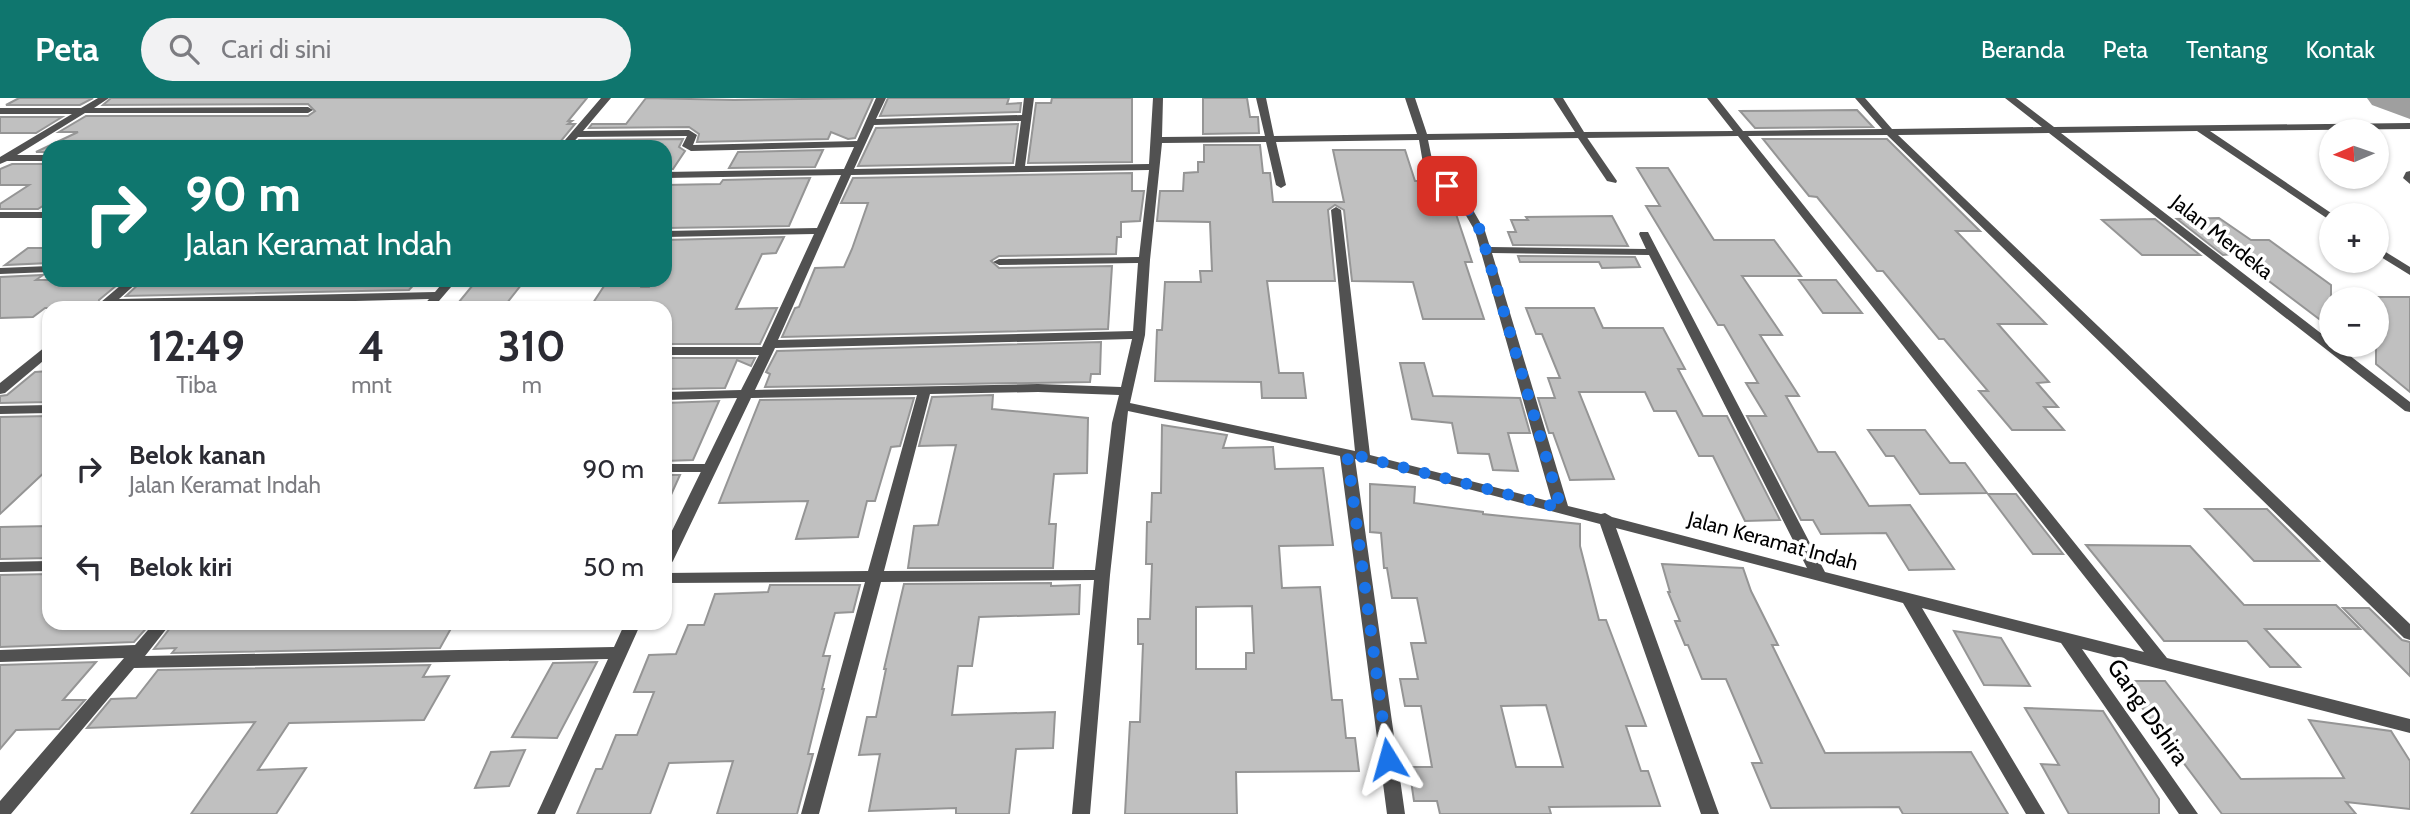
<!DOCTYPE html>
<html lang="id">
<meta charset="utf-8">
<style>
body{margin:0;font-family:Cabin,sans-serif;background:#f2f2f3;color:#2b2b33;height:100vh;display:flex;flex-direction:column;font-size:26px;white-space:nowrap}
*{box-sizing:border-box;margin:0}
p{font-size:23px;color:#7c7c81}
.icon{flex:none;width:38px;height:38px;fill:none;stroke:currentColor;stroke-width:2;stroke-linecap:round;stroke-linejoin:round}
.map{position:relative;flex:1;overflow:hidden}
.side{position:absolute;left:42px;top:203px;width:630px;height:329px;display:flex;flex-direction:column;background:#fff;border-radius:21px;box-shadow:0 2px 5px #0004}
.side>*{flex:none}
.top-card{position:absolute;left:42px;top:42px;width:630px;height:147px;border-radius:21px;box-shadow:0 2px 5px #0004;background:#0f766e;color:#fff;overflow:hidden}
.needle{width:46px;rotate:268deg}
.tools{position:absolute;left:2319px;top:21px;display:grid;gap:14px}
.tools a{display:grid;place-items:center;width:70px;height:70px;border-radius:50%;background:#fff;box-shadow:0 2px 5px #0004;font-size:35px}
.pin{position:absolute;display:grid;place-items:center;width:60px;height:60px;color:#fff;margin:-30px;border-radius:14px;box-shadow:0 4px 10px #0006}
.me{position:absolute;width:77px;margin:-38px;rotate:352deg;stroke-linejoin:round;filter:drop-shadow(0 0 5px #0008)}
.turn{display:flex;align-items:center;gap:24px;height:147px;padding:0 28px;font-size:32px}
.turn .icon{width:91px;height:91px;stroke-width:2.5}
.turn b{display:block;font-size:49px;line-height:60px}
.eta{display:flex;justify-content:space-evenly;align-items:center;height:119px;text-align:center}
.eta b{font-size:42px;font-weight:700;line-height:49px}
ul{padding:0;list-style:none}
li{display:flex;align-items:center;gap:21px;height:98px;padding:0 28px}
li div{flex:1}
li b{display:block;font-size:26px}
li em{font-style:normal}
header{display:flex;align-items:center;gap:42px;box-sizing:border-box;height:98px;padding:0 35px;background:#0f766e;color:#fff}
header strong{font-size:33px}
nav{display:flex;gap:38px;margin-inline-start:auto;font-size:24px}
.search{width:490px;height:63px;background:#f2f2f3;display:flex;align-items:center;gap:18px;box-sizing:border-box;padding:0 24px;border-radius:38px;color:#7c7c81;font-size:26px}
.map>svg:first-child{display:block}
</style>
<header>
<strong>Peta</strong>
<div class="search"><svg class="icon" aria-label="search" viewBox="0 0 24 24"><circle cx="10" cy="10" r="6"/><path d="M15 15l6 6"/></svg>Cari di sini</div>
<nav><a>Beranda</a><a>Peta</a><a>Tentang</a><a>Kontak</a></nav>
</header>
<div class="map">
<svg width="2410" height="716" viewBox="0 0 2410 716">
<rect width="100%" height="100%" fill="#fff"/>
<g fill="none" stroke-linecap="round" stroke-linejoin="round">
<polygon fill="#9f9f9f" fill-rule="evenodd" points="2367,0 2410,0 2410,21 2372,7"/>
</g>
<g fill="#c0c0c0" stroke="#959595" stroke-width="2" fill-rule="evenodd">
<polygon points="19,0 93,0 80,7 6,7"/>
<polygon points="111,0 587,0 568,23 572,23 568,26 575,26 556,49 297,49 300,47 49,49 49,54 36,54 78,34 59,34 86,18 308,18 315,13 308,6 103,7"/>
<polygon points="646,0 734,2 873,0 855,40 848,41 831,34 828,41 697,44 699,36 689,29 589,30 592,26 626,26"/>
<polygon points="888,0 1009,0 1007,6 1021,5 1020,14 880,18"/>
<polygon points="1052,0 1132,0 1132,64 1028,65 1036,5 1051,5"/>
<polygon points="1203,0 1247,0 1250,19 1258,19 1259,35 1203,36"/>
<polygon points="1857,12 1873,29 1755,30 1740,13"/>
<polygon points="0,19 62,19 36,35 0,35"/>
<polygon points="1018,26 1013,65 858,68 876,30"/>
<polygon points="683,41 679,49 685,53 673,71 665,71 665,49 573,49 579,42"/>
<polygon points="1763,41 1887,41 1980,133 1956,133 2046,226 1998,226 2049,284 2037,285 2058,309 2044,309 2064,332 2012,332 1979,293 1988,293 1944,241 1939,241 1883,173 1877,173 1817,99 1809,98"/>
<polygon points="1204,47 1260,47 1263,75 1270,75 1273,104 1344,104 1333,52 1405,52 1415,83 1420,83 1429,110 1454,110 1472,164 1465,164 1484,221 1423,221 1413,184 1352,183 1344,112 1335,107 1328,112 1335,183 1267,183 1279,275 1303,275 1306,300 1262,300 1261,284 1155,283 1157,232 1162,232 1165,184 1201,184 1200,173 1212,173 1210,124 1157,123 1160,93 1183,93 1184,75 1198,74 1198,64 1204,64"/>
<polygon points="823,52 815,69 729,70 738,54"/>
<polygon points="12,66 49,66 49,104 38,111 0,111 0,106 29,87 0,87 0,71"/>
<polygon points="1637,70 1668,70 1714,142 1774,142 1801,178 1742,178 1782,237 1760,237 1799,298 1786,298 1818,354 1835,354 1869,408 1910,407 1954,471 1909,472 1886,435 1821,436 1813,422 1801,422 1747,318 1766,318 1746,285 1758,285 1724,227 1718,227 1646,108 1660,108"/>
<polygon points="1132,75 1132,93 1144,93 1140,123 1121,124 1121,139 1117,139 1116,156 999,158 991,163 999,170 1112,168 1108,231 782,239 795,210 799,209 815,170 844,169 852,151 868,105 841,105 853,80"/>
<polygon points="810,80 789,128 665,130 665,87 720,86 723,82"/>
<polygon points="1612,118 1628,148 1513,147 1508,134 1516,134 1511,122 1528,122 1526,119"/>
<polygon points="2219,120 2251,142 2269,142 2331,187 2331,230 2233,156 2223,157 2177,121"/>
<polygon points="2155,121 2200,157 2142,157 2102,122"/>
<polygon points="784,139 776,155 762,156 736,211 777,210 760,246 665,246 665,210 591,208 608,182 638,182 641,189 649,189 655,182 665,182 665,142"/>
<polygon points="28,150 49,150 49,165 5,167"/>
<polygon points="1518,158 1635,159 1640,169 1602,170 1599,164 1520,164"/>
<polygon points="43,177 36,182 123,182 99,202 98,210 45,210 33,219 0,220 0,179"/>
<polygon points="143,182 241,182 239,184 418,182 409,192 126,198"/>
<polygon points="477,182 525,182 503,210 454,210"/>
<polygon points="1799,182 1836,182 1862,215 1823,215"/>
<polygon points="2376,199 2410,199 2410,294 2376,266"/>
<polygon points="398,204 393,210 197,210"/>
<polygon points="1526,210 1594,210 1603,230 1663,230 1685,271 1678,271 1703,318 1727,318 1780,422 1745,423 1713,358 1699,358 1676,313 1654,313 1645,294 1579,294 1614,381 1570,382 1553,335 1549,335 1538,300 1555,300 1548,280 1560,280 1542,236 1536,236"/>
<polygon points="1101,244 1100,276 1091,276 1090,284 765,289 770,276 766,274 777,253"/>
<polygon points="665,260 755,260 751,268 737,262 725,290 665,291"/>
<polygon points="1400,265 1424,265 1433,298 1520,300 1530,335 1508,335 1518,373 1493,372 1489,356 1458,355 1452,325 1412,321"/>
<polygon points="49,273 49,304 0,305 0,298 7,297 35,274"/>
<polygon points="993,297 992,311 1088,320 1087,375 1054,376 1049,426 1056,426 1053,470 908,470 914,428 938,427 956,347 919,348 932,299"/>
<polygon points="914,300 900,348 891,349 875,403 867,403 858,439 796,441 808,403 719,405 760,302"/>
<polygon points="719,303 693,362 665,363 665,305"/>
<polygon points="49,318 49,370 0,416 0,319"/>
<path d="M 1162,327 L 1227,337 L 1223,350 L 1273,349 L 1275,371 L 1323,370 L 1333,447 L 1279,448 L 1282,490 L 1320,489 L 1332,602 L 1342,602 L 1346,640 L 1355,640 L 1359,673 L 1236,674 L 1237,716 L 1125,716 L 1130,624 L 1140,624 L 1143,546 L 1138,546 L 1138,521 L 1150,521 L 1152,466 L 1146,466 L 1147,424 L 1151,424 L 1152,395 L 1161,395 ZM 1252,508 L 1254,555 L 1246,555 L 1246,571 L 1196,571 L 1196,509 Z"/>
<polygon points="1868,332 1925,332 1950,365 1965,365 1987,395 1920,396 1894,358 1886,358"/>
<polygon points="665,377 680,377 665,410"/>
<path d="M 1370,386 L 1415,389 L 1414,405 L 1483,414 L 1483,416 L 1580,426 L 1580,448 L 1599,522 L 1606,522 L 1646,628 L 1626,628 L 1641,673 L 1648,673 L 1660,708 L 1549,709 L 1551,716 L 1440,716 L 1437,703 L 1414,703 L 1409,669 L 1432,669 L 1421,608 L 1405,608 L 1400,581 L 1418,581 L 1411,545 L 1426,545 L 1417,500 L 1392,500 L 1387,470 L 1384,470 L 1381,435 L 1370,434 ZM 1546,607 L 1563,669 L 1516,669 L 1501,608 Z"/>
<polygon points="1988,396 2016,396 2063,456 2033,456"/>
<polygon points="2205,411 2267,411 2319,463 2254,463"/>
<polygon points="49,428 49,460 0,461 0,429"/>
<polygon points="2086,447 2190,448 2244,507 2336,507 2360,531 2265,531 2300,569 2270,569 2247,543 2164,543"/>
<polygon points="1662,466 1743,470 1751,493 1778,547 1772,547 1825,655 1971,654 2008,716 1903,716 1899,709 1771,710 1752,665 1762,665 1726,581 1702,581 1688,547 1685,547 1675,523 1680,523 1668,494 1670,494"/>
<polygon points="49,476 49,525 151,525 134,544 0,549 0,477"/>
<polygon points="1051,485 1051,488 1080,487 1079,516 979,519 972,568 958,568 952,617 1055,614 1053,650 1016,651 1009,716 956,716 956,710 869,713 880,656 859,657 867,619 876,619 886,571 884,571 904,486"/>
<polygon points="770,487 860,487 853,514 835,515 823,558 830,558 822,591 824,591 808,656 813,656 797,716 717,716 733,663 669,665 650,716 577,716 596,671 602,671 616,637 637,637 654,594 634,594 649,557 676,556 688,527 704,527 715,496 768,494"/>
<polygon points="2343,510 2369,510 2402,542 2410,544 2410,578"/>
<polygon points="174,525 454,525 440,550 172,555 176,550 154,551"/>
<polygon points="1954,533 2001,540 2030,588 1984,587"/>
<polygon points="96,564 63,602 85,602 59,631 16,632 0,651 0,567"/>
<polygon points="597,564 557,640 512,639 553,565"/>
<polygon points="430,567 423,579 449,578 424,622 289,625 258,672 306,670 276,716 191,716 255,624 87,630 111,601 136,600 158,572"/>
<polygon points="2122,583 2165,583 2241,681 2344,680 2309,622 2391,633 2410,663 2410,711 2346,704 2356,716 2222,716"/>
<polygon points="2025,610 2103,613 2159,701 2159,716 2069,716 2041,666 2059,667"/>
<polygon points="525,652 509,688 475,690 491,654"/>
</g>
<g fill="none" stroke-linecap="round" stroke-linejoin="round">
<g fill="#515151" fill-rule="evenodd">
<polygon points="1581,34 1584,35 1617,83 1616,85 1607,83 1576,37"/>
<polygon points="665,366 710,366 717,370 710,374 665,374"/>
</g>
<g fill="#515151" fill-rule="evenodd">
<polygon points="98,0 109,0 94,10 308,9 313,12 308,15 85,15 17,57 49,57 49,63 7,63 0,66 0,59 72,16 0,16 0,10 81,10"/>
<path d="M 601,0 L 611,0 L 583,33 L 689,32 L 697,37 L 693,47 L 857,43 L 876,0 L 886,0 L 876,21 L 1022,17 L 1024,0 L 1034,0 L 1025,68 L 1149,66 L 1153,0 L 1163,0 L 1162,39 L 1265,38 L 1256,0 L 1266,0 L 1274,38 L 1417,36 L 1405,0 L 1415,0 L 1427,36 L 1575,34 L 1553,0 L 1563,0 L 1584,34 L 1733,33 L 1707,0 L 1717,0 L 1743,33 L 1882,31 L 1855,0 L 1865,0 L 1892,31 L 2042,29 L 2005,0 L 2016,0 L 2054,29 L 2410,25 L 2410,31 L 2210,33 L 2334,117 L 2331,117 L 2331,123 L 2197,33 L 2061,35 L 2331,243 L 2331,247 L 2336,247 L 2410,304 L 2410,314 L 2405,313 L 2049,35 L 1898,37 L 2410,526 L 2410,542 L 2404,540 L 1887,37 L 1748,38 L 2167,560 L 2410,621 L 2410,635 L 2082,551 L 2198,716 L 2179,716 L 2061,545 L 1922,510 L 2045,716 L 2026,716 L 1903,505 L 1616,430 L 1719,716 L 1701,716 L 1600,426 L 1355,361 L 1405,716 L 1387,716 L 1340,358 L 1128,313 L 1110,477 L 1090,716 L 1072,716 L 1094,482 L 881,484 L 819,716 L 801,716 L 865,484 L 665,485 L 665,475 L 868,473 L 917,297 L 751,300 L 673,463 L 670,467 L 665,468 L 665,447 L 737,300 L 665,302 L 665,294 L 741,292 L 759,257 L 665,257 L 665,249 L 762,249 L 814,136 L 665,139 L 665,133 L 817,130 L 841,77 L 665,80 L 665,74 L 844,71 L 854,49 L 691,53 L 682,48 L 687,38 L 578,39 L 569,49 L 559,49 ZM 1021,23 L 1015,68 L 854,71 L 874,27 ZM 1738,38 L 2144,554 L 1825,474 L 1648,134 L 1640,134 L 1639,136 L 1646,151 L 1490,149 L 1485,133 L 1462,93 L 1435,76 L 1428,42 ZM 1419,42 L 1425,77 L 1454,97 L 1475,133 L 1552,404 L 1370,357 L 1341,112 L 1336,109 L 1331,112 L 1355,353 L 1130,305 L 1145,237 L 1150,162 L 1162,45 L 1266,44 L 1276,87 L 1281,90 L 1286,87 L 1276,44 ZM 1149,72 L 1139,159 L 999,161 L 993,164 L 999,167 L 1138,165 L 1133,233 L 778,242 L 851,77 ZM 1492,155 L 1649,157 L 1807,470 L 1612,419 L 1605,415 L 1601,416 L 1568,408 ZM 1132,241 L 1121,289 L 1038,286 L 755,292 L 775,250 ZM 1038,294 L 1119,297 L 1112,325 L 1095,472 L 884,473 L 930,296 Z"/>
<polygon points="2410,73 2410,86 2403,80 2406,74"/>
<rect x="0" y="114" width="49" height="6"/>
<polygon points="2376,148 2410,169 2410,177 2376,156"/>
<polygon points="49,168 49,174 0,176 0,170"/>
<polygon points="127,182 140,182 119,201 435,194 445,182 457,182 433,210 421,210 429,201 101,210 101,204"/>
<polygon points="640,182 652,182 649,186 641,186"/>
<polygon points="49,248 49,258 5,295 0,296 0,285 45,249"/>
<polygon points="49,307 49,315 0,316 0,308"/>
<polygon points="49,463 49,473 0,474 0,464"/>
<polygon points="154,525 171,525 145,558 614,549 625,525 641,525 555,716 537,716 608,561 134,570 11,716 0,716 0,703 124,560 0,564 0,552 135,547"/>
</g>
</g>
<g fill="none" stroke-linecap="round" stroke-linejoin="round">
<polyline stroke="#1a73e8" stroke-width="12" stroke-dasharray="0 21.6" points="1388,661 1347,355 1561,410 1480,132 1458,95 1447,88"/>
</g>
<g text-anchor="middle" stroke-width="7" stroke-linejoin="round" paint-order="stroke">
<g font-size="21" fill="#000" stroke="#fff">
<text transform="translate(2222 139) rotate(38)" y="7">Jalan Merdeka</text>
<text transform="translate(1773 443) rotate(15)" y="7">Jalan Keramat Indah</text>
</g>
<g font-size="24" fill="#000" stroke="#fff">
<text transform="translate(2148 614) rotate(55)" y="8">Gang Dshira</text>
</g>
</g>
</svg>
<div class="tools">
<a><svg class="needle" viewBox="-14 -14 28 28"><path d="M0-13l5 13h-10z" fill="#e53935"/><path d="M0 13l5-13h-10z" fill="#7c7c81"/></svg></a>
<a>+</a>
<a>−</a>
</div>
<div class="pin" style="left:1447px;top:88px;background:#d93025"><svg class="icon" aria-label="arrive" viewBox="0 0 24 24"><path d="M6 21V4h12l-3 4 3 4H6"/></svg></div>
<svg class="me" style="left:1388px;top:661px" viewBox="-20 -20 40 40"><path d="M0-17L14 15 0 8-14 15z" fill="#1a73e8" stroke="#fff" stroke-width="4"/></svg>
<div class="top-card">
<div class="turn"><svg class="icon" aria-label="right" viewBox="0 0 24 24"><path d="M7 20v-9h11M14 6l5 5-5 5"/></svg><div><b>90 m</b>Jalan Keramat Indah</div></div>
</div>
<section class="side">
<div class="eta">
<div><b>12:49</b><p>Tiba</p></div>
<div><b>4</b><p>mnt</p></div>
<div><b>310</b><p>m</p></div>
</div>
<ul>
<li><svg class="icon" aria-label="right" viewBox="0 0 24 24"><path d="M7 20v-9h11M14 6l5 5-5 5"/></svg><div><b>Belok kanan</b><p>Jalan Keramat Indah</p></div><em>90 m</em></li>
<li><svg class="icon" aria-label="left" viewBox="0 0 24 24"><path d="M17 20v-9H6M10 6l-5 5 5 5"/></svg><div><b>Belok kiri</b></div><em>50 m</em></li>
</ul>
</section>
</div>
